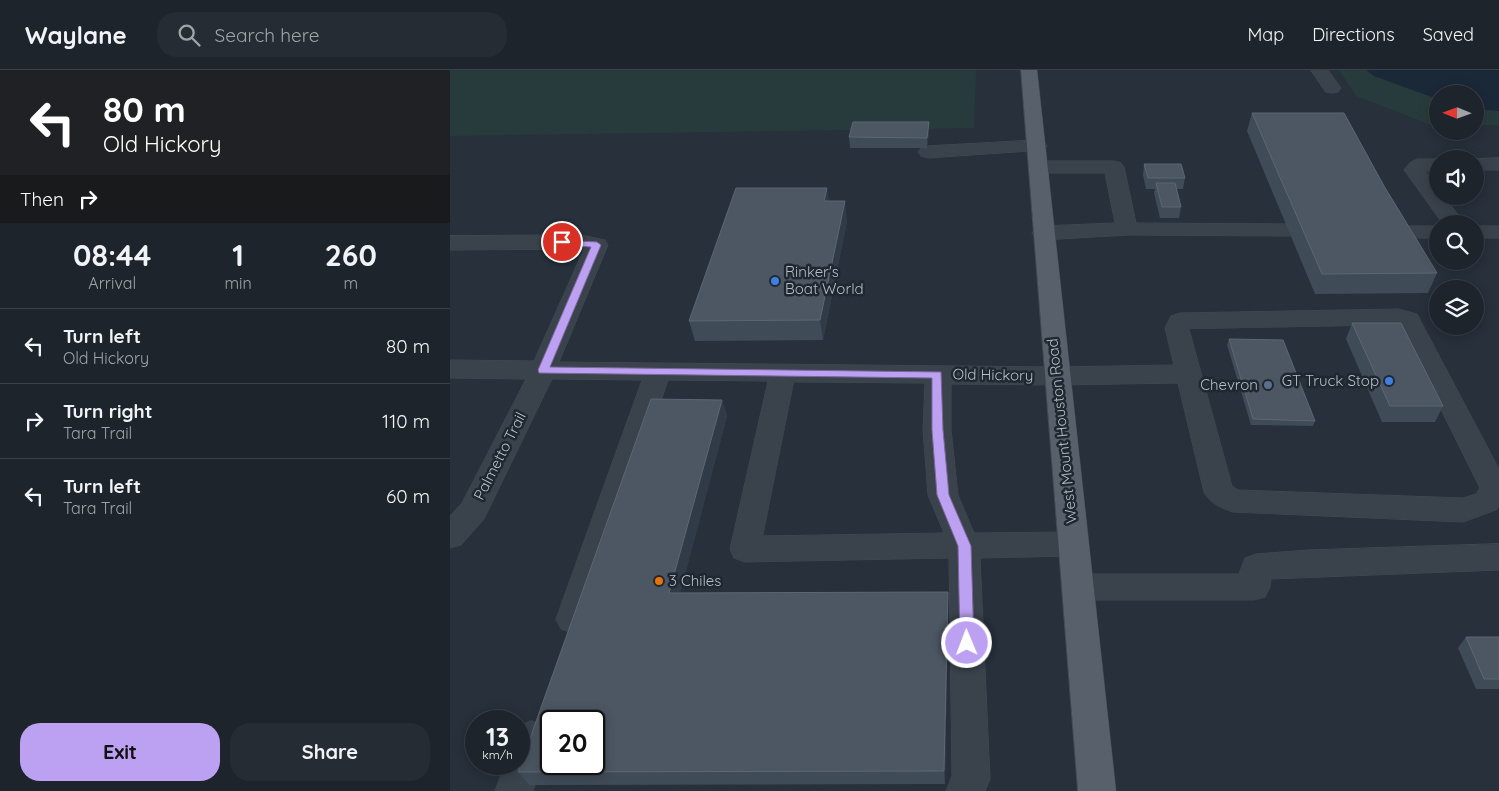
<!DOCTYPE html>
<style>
body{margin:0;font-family:Quicksand,sans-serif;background:#252c34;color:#f1f3f6;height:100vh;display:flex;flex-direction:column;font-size:19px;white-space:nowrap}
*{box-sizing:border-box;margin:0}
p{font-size:16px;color:#a0a4a9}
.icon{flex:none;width:28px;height:28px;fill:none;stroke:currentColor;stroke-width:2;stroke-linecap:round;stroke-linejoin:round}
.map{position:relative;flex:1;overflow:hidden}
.drawer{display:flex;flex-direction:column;background:#1d242c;width:450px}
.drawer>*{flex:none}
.banner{background:#202124;color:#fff;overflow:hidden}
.needle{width:32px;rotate:271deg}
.buttons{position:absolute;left:979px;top:15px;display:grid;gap:10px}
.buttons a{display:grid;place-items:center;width:55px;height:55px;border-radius:50%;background:#1d242c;box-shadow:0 2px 12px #0003,0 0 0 1px #3b4148;font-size:25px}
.speed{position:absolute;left:15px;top:640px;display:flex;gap:10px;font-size:25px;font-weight:700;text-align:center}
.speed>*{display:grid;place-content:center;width:65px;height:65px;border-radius:50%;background:#1d242c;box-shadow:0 2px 12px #0003,0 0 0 1px #3b4148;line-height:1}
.speed small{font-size:12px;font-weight:400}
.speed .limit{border:2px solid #111;border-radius:8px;background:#fff;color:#111}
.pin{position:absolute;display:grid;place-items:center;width:42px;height:42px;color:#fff;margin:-21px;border:2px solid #fff;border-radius:50%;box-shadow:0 1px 5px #0007}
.me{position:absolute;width:55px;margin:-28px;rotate:359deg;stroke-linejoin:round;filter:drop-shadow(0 0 4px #0008)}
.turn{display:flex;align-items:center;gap:18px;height:105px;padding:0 20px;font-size:22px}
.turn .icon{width:65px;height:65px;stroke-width:2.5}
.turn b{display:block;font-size:35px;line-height:42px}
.then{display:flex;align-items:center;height:48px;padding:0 20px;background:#0003;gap:10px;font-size:19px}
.eta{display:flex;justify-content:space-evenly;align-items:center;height:85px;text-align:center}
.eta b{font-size:30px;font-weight:700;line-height:35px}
.cta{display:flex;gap:10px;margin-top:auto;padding:10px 20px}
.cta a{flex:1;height:58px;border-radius:20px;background:#bca0f2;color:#111;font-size:20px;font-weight:700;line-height:58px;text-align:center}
.cta a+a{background:#252c34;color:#f1f3f6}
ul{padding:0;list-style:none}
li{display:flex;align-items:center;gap:15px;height:75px;padding:0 20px;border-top:1px solid #3b4148}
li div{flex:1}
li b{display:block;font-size:19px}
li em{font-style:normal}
header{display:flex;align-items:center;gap:30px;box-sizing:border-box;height:70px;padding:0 25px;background:#1d242c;border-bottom:1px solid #3b4148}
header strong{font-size:24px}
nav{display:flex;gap:28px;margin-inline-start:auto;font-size:18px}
.search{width:350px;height:45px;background:#252c34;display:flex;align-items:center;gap:12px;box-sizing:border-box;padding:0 18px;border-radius:20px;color:#a0a4a9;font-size:19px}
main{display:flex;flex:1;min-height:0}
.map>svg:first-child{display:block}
</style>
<header>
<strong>Waylane</strong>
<div class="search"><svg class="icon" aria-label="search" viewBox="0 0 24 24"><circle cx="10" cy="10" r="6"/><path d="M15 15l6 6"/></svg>Search here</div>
<nav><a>Map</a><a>Directions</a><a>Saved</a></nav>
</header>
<main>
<section class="drawer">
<div class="banner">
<div class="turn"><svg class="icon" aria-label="left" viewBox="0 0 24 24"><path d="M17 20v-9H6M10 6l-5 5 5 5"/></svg><div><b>80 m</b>Old Hickory</div></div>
<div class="then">Then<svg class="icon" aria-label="right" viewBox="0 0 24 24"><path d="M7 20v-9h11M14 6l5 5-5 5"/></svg></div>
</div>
<div class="eta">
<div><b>08:44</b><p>Arrival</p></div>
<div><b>1</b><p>min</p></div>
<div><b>260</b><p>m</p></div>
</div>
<ul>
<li><svg class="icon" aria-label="left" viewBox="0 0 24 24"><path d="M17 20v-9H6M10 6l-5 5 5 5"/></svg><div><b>Turn left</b><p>Old Hickory</p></div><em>80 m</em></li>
<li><svg class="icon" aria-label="right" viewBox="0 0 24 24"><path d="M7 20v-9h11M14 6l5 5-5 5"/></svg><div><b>Turn right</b><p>Tara Trail</p></div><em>110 m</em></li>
<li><svg class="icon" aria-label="left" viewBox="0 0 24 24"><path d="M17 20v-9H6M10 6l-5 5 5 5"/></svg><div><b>Turn left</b><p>Tara Trail</p></div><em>60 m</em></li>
</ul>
<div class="cta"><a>Exit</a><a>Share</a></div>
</section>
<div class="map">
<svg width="1049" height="721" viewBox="0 0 1049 721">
<rect width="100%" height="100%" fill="#27303b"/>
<g fill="#283b3c">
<polygon points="0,0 526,0 524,58 0,66"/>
<polygon points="889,0 1049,0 1049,55 1025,55 1025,24 988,24 987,55 981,55 906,26"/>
</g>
<polygon fill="#1b2838" points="916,0 1049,0 1049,41 1025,39 1025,24 988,24 987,29 924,6"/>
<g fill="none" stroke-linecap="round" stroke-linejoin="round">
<defs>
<g id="minor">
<polygon points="861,0 878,0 891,18 888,22 882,23 876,22"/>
<polygon points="587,70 594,72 597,76 594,80 478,88 471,86 468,82 471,78 478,76"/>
<polygon points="1049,88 1049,100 1025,100 1025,89 1022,89"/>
<path d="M 968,89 L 988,89 L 988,101 L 975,101 L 988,118 L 988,126 L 994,126 L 1015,154 L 993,154 L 957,104 L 954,100 C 958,94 961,91 968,89 Z"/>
<polygon points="589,91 664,91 671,93 674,97 686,153 838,154 846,155 849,160 846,165 838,166 677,165 593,170 585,168 582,163 585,158 593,156 665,153 655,103 589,103 582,101 579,97 582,93"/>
<polygon points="943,156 988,156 988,168 943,168 935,167 932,162 935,157"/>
<rect x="1025" y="156" width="24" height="12"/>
<path d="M 131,165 L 155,170 L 158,175 L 109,292 L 607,297 L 724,295 L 715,258 L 721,246 L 730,243 L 948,239 L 967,244 L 1049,399 L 1049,436 L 1046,440 L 1013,452 L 783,442 C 771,438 761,434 754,422 L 728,313 L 607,315 L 501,314 L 501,360 L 508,425 L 524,463 L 623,462 L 634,465 L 638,474 L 634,483 L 623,486 L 530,488 L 540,709 L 535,721 L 496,721 L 502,706 L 499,488 L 295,492 L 284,488 L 280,479 L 318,311 L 218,310 L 135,559 L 123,563 L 111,559 L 106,549 L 192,310 L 102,309 L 34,449 L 11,475 L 0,478 L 0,446 L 12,433 L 76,309 L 0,308 L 0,290 L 84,291 L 134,179 L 0,180 L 0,166 ZM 949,255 L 1030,418 L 1026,424 L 1013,428 L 788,420 L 782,416 L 739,259 ZM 344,312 L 475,313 L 473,360 L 478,425 L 494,463 L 313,466 Z"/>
<polygon points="1049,474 1049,500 821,509 820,517 815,527 804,530 627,530 616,527 611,517 616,507 627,504 789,504 795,488 806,484 858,480"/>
<polygon points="82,651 95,656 100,668 83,721 45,721 55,694 69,694 69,656"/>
</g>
<polygon id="major" points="571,0 587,0 666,721 628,721"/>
</defs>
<use href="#minor" stroke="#434b55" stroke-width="1"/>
<use href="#major" stroke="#434b55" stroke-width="1"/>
<use href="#minor" fill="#3a424c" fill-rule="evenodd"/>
<use href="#major" fill="#58616b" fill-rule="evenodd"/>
</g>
<g fill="#3f4b57">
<polygon points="802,43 934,116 987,203 978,223 865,224 797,61"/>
<polygon points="479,52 479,62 477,78 400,78 399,67"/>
<polygon points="694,94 735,108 733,119 727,119 731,137 729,148 710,148 704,123 705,119 696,119 693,105"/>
<polygon points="379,131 397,151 373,270 245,271 239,251"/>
<polygon points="902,253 993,336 985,352 932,352 896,269"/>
<polygon points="779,269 865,351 863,356 801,355 777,275"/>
<polygon points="272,330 277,346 230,523 498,522 498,538 495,714 79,715 68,702"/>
<polygon points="1016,567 1049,567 1049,619 1026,619 1008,578"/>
</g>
<g fill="#303b47">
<polygon points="479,52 479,62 477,78 477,68"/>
<polygon points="377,118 380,138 374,131"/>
<polygon points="395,131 397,151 373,270 370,250"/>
<polygon points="272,330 277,346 226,539 219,523"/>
<polygon points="498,522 498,538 495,714 494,701"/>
</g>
<g fill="#4c5763" stroke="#5c6773" fill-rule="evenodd">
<polygon points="802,43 894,43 934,116 987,203 872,204"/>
<polygon points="403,52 479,52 477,68 399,67"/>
<polygon points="694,94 731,94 735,108 698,108"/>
<polygon points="706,113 725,113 731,137 712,137"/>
<polygon points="286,118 377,118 374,131 395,131 370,250 239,251"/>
<polygon points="902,253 951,253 993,336 940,336"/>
<polygon points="779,269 833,270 865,351 803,349"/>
<path d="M 201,329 L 272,330 L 219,523 L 498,522 L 494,701 L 68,702 ZM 101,651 L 144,651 L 144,694 L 101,694 Z"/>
<polygon points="1016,567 1049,567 1049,609 1034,609"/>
</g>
<polygon fill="#bca0f2" stroke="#7a689d" points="109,170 147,172 151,175 100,297 491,302 493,360 499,425 521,476 524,573 522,577 517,579 512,577 510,573 508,476 487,425 482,360 482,308 89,303 88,300 141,177 112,175 108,172"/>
<g fill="#3f7fe0" stroke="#1f2731" stroke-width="2">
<circle cx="325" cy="211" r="5"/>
<circle cx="939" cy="311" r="5"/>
</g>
<circle fill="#5c6f8a" stroke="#1f2731" stroke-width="2" cx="818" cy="315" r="5"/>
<circle fill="#e8710a" stroke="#1f2731" stroke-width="2" cx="209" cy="511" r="5"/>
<g text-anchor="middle" stroke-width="5" stroke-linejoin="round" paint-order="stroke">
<g font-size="15" fill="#b6bdc7" stroke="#1f2731" text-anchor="start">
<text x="335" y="207">Rinker's<tspan x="335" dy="17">Boat World</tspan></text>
<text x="929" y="316" text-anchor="end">GT Truck Stop</text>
<text x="808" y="320" text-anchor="end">Chevron</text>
<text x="219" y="516">3 Chiles</text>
</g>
<g font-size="15" fill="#b6bdc7" stroke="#1f2731">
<text transform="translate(543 305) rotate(1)" y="5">Old Hickory</text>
<text transform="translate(612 361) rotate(-96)" y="5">West Mount Houston Road</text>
<text transform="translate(50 386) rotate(-63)" y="5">Palmetto Trail</text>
</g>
</g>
</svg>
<div class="buttons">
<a><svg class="needle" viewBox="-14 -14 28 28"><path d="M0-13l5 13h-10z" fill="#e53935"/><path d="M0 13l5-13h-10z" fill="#a0a4a9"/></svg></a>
<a><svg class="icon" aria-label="sound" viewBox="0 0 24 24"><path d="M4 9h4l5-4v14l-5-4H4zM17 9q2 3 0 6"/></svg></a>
<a><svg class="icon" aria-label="search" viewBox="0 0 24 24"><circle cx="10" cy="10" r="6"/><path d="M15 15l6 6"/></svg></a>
<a><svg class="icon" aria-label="layers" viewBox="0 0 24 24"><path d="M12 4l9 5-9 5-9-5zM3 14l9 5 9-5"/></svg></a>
</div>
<div class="speed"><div>13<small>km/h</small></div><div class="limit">20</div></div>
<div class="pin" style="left:112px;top:172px;background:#d93025"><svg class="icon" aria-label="arrive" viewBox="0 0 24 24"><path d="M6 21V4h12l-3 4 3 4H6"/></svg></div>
<svg class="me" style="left:517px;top:573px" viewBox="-20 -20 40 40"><circle r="17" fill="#bca0f2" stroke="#fff" stroke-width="3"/><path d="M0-11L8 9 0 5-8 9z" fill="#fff"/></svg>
</div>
</main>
